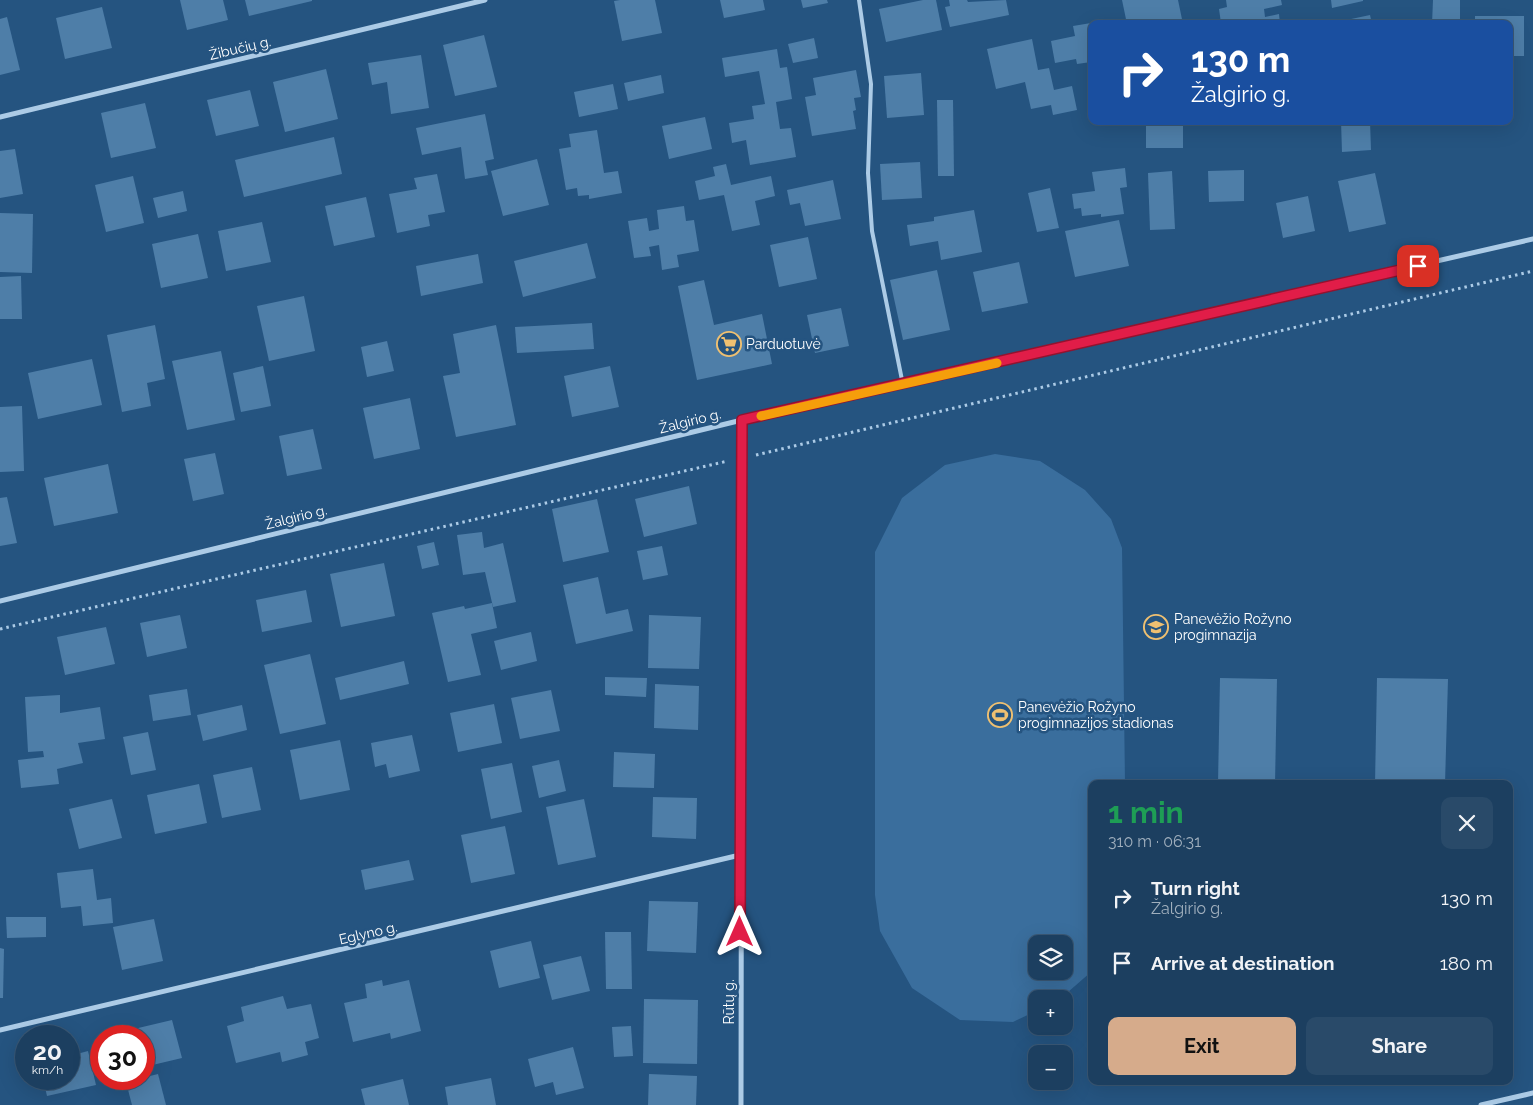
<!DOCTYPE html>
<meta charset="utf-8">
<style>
body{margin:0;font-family:Raleway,sans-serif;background:#294a69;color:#f1f3f6;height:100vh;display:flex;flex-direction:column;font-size:19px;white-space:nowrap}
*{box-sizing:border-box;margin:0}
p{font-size:16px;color:#a0afbd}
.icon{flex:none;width:28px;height:28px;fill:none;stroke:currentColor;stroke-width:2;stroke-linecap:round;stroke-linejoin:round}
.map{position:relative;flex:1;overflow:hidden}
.drawer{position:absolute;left:1088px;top:780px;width:425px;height:305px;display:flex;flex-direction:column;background:#1c3f60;border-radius:10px;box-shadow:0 5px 20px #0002,0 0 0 1px #3a5875}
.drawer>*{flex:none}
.banner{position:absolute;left:1088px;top:20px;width:425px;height:105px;border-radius:10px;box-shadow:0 5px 20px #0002,0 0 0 1px #3a5875;background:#1a4fa0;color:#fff;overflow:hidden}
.buttons{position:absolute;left:1028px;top:935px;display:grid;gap:10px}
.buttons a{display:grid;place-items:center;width:45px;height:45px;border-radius:10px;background:#1c3f60;box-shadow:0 5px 20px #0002,0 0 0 1px #3a5875;font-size:25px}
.speed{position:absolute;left:15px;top:1025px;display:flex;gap:10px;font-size:25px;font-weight:700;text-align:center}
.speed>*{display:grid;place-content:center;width:65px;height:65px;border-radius:50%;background:#1c3f60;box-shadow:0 5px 20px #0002,0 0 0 1px #3a5875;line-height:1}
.speed small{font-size:12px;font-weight:400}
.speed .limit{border:8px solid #d22;background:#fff;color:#111}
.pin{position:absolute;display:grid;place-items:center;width:42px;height:42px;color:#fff;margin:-21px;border-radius:10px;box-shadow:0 2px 8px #0006}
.me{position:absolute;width:55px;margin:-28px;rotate:0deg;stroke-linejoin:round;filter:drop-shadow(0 0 4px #0008)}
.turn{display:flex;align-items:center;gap:18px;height:105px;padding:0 20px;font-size:22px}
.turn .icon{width:65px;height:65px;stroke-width:2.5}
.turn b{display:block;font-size:35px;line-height:42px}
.round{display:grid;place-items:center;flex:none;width:52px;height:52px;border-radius:10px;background:#294a69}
.head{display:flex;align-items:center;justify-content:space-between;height:85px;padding:0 20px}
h1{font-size:30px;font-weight:700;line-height:38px;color:#1e9e55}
.cta{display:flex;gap:10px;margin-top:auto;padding:10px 20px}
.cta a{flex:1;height:58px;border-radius:10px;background:#d6ab8b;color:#111;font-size:20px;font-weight:700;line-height:58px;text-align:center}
.cta a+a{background:#294a69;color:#f1f3f6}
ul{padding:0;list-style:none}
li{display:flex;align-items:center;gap:15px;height:65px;padding:0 20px}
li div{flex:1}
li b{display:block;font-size:19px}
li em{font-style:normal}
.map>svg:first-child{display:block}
</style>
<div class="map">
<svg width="1533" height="1105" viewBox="0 0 1533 1105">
<rect width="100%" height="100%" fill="#255480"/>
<path fill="#3a6e9d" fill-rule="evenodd" d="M 995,454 L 1040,461 L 1085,490 L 1111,519 L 1122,548 L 1125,784 L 1091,784 L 1091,972 L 1060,999 L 1036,999 L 1036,1011 L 1013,1022 L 960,1020 L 912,988 L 880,931 L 875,895 L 875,552 L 902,498 L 945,465 ZM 1036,944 L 1064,944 L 1064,971 L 1036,971 Z"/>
<g fill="#4e7ea8">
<polygon points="180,0 223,0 228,20 187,30"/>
<polygon points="245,0 312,0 312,1 249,16"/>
<polygon points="620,0 655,0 662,33 622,41 614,1"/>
<polygon points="720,0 763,0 765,10 724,18"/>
<polygon points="801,0 827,0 828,3 803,8"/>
<polygon points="923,0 936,0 942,30 886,42 879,9"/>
<polygon points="949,0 967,0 968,2 1006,0 1009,15 950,27 945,7 950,6"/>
<polygon points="1122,0 1178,0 1183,24 1127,24"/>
<polygon points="1226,0 1281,0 1282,5 1264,9 1265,17 1279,14 1280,24 1245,24 1244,19 1221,23 1219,9 1227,7"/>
<polygon points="1331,0 1363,0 1363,1 1332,8"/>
<polygon points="1433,0 1460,0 1460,24 1432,24"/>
<polygon points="102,7 112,48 65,59 56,18"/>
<polygon points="1370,15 1372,24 1337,24 1337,22"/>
<polygon points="1475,16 1524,16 1524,56 1509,56 1509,24 1475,24"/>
<polygon points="7,17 20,70 0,75 0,19"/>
<polygon points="1091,23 1091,62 1077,64 1076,59 1055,63 1051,41 1075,36 1073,26"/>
<polygon points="484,35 497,87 455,96 443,45"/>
<polygon points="814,38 818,58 793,63 788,44"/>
<polygon points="1032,39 1038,70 1049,68 1054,90 1072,86 1077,110 1053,115 1051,105 1031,109 1025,82 996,89 987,49"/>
<polygon points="777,49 780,68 787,67 792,99 776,102 780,129 791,128 796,157 750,165 746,140 732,143 729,123 754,119 752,106 765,104 759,71 725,77 722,58"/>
<polygon points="421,55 429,108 391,114 387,82 372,85 368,63"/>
<polygon points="326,69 338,119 285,132 273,82"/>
<polygon points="856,70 861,97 854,98 856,110 853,111 856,129 812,136 805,97 816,95 813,78"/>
<polygon points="921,73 924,115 887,118 884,76"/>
<polygon points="661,75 664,93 628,101 624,83"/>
<polygon points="613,84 618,109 579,117 574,92"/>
<polygon points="250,90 259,126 216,136 207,100"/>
<polygon points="937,100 953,100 954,176 938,176"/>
<polygon points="145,103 156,148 111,158 101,113"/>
<polygon points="485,114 494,159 485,161 488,175 465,179 461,147 422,155 416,128"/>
<polygon points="705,117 712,149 669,159 662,126"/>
<rect x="1146" y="121" width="37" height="27"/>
<polygon points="1341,121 1370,121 1371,150 1342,152"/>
<polygon points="597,130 604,173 618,171 622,193 589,199 589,195 578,196 577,188 566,190 559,149 571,147 569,134"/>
<polygon points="334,137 342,174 244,197 235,160"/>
<polygon points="15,149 23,194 0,198 0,151"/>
<polygon points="537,159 549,205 503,216 491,171"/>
<polygon points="920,162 922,198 882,200 880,164"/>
<polygon points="726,164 731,185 771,176 775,196 755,201 760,225 732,231 724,195 699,200 695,181 715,176 713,167"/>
<polygon points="1125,168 1127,187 1120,188 1124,214 1101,217 1101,214 1082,216 1081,208 1074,209 1072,194 1095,191 1092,172"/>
<polygon points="1244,170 1244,201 1209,202 1208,171"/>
<polygon points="1172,171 1175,229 1150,230 1148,173"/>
<polygon points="1375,173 1386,224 1349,232 1338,181"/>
<polygon points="437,174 445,212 428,215 430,226 397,233 389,194 417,189 414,178"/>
<polygon points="133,176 144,223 106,232 95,185"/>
<polygon points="833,180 841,219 805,226 800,203 790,205 787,190"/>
<polygon points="1050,188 1059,228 1037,232 1028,193"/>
<polygon points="183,191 187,211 158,218 153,198"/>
<polygon points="1308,196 1315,231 1283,238 1276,203"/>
<polygon points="366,197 375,237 334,246 325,206"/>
<polygon points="684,206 686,221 694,220 699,251 677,255 679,267 662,270 659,245 649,247 651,256 634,258 628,221 647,218 649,231 659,229 657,210"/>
<polygon points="974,210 982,252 941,260 938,241 910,246 907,225 934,221 934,217"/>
<polygon points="0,213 33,214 32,273 0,272"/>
<polygon points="1119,220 1129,266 1075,277 1065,231"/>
<polygon points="262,222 271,262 226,271 218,231"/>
<polygon points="198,234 208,278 161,288 152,244"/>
<polygon points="808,237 817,279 779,287 770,245"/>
<polygon points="587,243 596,278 523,297 514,261"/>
<polygon points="478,254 483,283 421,296 416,266"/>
<polygon points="1019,262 1028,303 982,312 973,272"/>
<polygon points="937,270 950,330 903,340 890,280"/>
<polygon points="21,276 22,319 0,319 0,277"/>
<polygon points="704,280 714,325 762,314 772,364 697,380 678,286"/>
<polygon points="304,296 315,351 269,361 257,306"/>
<polygon points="841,308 849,346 815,353 807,315"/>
<polygon points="592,323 594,349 517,353 515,327"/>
<polygon points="155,325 165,379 147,383 151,406 122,412 107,335"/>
<polygon points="496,325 516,425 456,437 443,376 460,373 453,334"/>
<polygon points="387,341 394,371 367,377 361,347"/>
<polygon points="221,351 235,420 187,430 172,361"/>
<polygon points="92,359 102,405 38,419 28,373"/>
<polygon points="263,366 271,406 241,412 233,373"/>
<polygon points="610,366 619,407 572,417 564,376"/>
<polygon points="410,398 420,449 374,459 363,408"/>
<polygon points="22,406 24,471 0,472 0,407"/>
<polygon points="313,429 322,469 287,476 279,436"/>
<polygon points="215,453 224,494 193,501 184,459"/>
<polygon points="108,464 118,513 54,526 44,478"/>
<polygon points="689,486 697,524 644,537 635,499"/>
<polygon points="7,497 17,543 0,546 0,498"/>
<polygon points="597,499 609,552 563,562 552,509"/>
<polygon points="482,532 484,548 503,543 516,602 493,607 485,572 463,575 457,535"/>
<polygon points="434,542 439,565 422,569 417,546"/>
<polygon points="662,546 668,575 643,580 637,551"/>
<polygon points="384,563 395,616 341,627 330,574"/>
<polygon points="598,577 606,614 628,609 633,631 576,644 563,585"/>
<polygon points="306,590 312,622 262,632 256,600"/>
<polygon points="492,603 497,628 471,634 481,675 448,682 432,613 464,606 465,609"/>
<polygon points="180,615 187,648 147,657 140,623"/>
<polygon points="649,615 701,617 699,669 648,668"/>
<polygon points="106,627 115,664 65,675 57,637"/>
<polygon points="531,632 537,661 501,670 494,641"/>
<polygon points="310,654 326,724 280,734 264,665"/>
<polygon points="404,661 409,684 340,700 335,678"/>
<polygon points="605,677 647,678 646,697 605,695"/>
<polygon points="1220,678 1277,679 1275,784 1218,784"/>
<polygon points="1377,678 1448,679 1445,784 1375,784"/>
<polygon points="655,684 699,686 698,730 654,728"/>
<polygon points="187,689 191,715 153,721 149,695"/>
<polygon points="551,690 560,731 520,739 511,698"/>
<polygon points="60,695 60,713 100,707 105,739 78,743 83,763 57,769 59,784 21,788 18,760 44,757 43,751 28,752 25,697"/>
<polygon points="494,704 502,743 458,752 450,713"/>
<polygon points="242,705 247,730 203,741 197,715"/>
<polygon points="148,732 156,770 131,775 123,737"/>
<polygon points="412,735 420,771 389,778 386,764 375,767 371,743"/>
<polygon points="340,740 350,790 300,800 290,750"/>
<polygon points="614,752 655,754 654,788 613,787"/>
<polygon points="559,760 566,791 539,798 532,766"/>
<polygon points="512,763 522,812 491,819 481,769"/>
<polygon points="252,767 261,810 222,818 213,775"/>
<polygon points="199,784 207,823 155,834 147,795"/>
<polygon points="653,797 697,798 696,839 652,837"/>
<polygon points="112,799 122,838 79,849 69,809"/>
<polygon points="584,799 596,857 558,865 546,807"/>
<polygon points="505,826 515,874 471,883 461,835"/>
<polygon points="409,860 414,880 365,890 361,870"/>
<polygon points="93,869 97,900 111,898 113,923 83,926 81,906 61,908 57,873"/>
<polygon points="649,901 698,902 696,953 647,951"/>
<polygon points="6,917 46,917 46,937 7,938"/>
<polygon points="154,919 163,961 122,970 113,927"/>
<polygon points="605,932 631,932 632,989 606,989"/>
<polygon points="531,941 540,978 499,988 490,951"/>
<polygon points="0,948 4,949 3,998 0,998"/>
<polygon points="581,956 590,991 552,1000 543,965"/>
<polygon points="382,980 383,986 409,980 421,1031 391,1039 390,1033 353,1042 344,1003 367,998 365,984"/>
<polygon points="283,996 287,1009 311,1004 319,1038 305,1042 308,1055 282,1062 280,1052 236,1063 227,1026 244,1021 241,1007"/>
<polygon points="644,999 698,1000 697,1064 643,1063"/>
<polygon points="172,1020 182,1058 144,1067 144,1036 136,1036 134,1029"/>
<polygon points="631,1026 633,1056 614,1057 612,1027"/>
<polygon points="69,1045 71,1045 73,1055 88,1051 96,1085 47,1096 43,1079 69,1079"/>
<polygon points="573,1047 584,1088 556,1095 553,1082 535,1087 528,1059"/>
<polygon points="158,1074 166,1105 132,1105 126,1082"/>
<polygon points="649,1074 697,1076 696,1105 648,1105"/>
<polygon points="491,1078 496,1105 448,1105 445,1087"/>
<polygon points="403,1079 409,1105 365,1105 361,1089"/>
</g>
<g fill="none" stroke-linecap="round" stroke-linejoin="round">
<g stroke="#accbe6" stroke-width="3" stroke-dasharray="2.5 4" stroke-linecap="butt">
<polyline points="756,455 1533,271"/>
<polyline points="0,629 728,461"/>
</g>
<polyline stroke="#accbe6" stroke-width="4" points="859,0 871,84 868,173 872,231 903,385"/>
<g stroke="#accbe6" stroke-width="5">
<polyline points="0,117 485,0"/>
<polyline points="0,601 742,420 1533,239"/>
<polyline points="0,1030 740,855"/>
<polyline points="741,1105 742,420"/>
<polyline points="1481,1105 1533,1093"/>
</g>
</g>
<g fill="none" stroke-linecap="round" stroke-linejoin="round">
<defs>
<polyline id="route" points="740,932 742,420 1418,266"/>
</defs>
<use href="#route" stroke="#92132f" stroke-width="12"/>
<use href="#route" stroke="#e11d48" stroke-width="9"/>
<polyline stroke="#f59e0b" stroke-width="9" points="761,416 997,363"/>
</g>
<defs>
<symbol id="supermarket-ring" viewBox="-11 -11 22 22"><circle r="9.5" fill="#255480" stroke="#efc071" stroke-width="1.5"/><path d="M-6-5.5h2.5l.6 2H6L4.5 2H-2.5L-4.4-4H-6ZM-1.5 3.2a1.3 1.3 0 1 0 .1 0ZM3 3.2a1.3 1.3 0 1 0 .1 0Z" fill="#efc071"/></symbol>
<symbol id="school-ring" viewBox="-11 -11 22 22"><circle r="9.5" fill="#255480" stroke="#efc071" stroke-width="1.5"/><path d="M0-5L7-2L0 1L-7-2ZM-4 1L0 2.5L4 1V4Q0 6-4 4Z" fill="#efc071"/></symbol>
<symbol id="stadium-ring" viewBox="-11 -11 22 22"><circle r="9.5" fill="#255480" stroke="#efc071" stroke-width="1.5"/><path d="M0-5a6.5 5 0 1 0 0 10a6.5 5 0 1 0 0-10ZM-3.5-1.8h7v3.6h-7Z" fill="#efc071"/></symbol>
</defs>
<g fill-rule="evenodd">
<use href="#supermarket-ring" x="715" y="330" width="28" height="28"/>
<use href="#school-ring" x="1142" y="613" width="28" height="28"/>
<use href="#stadium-ring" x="986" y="701" width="28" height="28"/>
</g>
<g text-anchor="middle" stroke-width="5" stroke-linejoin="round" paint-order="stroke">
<g font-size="14" fill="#fff" stroke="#255480">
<text transform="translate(240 48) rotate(-13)" y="5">Žibučių g.</text>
<text transform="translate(690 421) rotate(-14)" y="5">Žalgirio g.</text>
<text transform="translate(296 517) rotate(-14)" y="5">Žalgirio g.</text>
<text transform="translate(368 933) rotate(-13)" y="5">Eglyno g.</text>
<text transform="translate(729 1002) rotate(-90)" y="5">Rūtų g.</text>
</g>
<g font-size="14" fill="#fff" stroke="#255480" text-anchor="start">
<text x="746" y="349">Parduotuvė</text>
<text x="1174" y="624">Panevėžio Rožyno<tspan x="1174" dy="16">progimnazija</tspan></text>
<text x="1018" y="712">Panevėžio Rožyno<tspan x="1018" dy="16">progimnazijos stadionas</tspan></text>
</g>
</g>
</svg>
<div class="buttons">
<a><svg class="icon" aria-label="layers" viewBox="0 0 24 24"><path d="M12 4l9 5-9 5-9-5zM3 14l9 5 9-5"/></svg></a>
<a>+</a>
<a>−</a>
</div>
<div class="speed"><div>20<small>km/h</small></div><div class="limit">30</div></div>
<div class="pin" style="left:1418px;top:266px;background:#d93025"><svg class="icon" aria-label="arrive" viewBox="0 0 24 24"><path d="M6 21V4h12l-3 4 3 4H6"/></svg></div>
<svg class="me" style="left:740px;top:932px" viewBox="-20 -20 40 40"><path d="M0-17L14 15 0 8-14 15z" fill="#e11d48" stroke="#fff" stroke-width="4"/></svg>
<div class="banner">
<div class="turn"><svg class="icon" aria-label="right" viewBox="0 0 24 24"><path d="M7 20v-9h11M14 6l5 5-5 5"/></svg><div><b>130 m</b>Žalgirio g.</div></div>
</div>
<section class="drawer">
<div class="head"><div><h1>1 min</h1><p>310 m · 06:31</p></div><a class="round"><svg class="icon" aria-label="close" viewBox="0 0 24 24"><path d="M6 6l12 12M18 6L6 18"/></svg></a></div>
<ul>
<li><svg class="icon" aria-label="right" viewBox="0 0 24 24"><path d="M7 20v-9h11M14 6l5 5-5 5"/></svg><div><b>Turn right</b><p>Žalgirio g.</p></div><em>130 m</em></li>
<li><svg class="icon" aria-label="arrive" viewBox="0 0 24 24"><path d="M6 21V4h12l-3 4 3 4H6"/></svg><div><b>Arrive at destination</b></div><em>180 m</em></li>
</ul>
<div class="cta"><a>Exit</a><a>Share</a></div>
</section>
</div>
